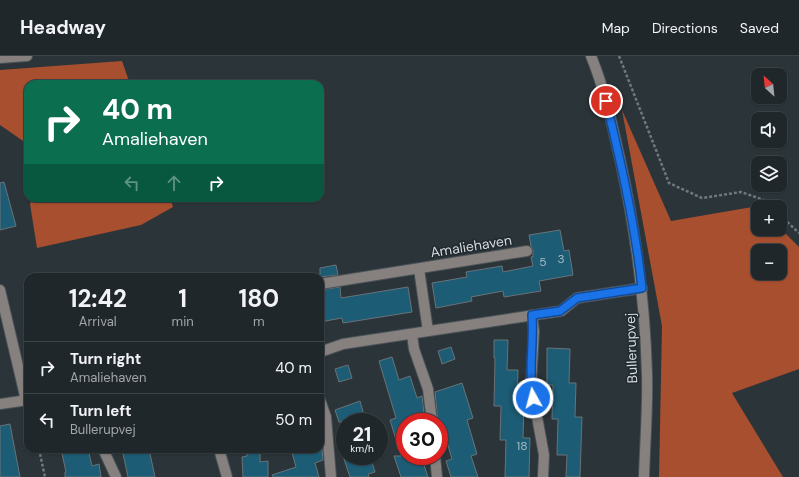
<!DOCTYPE html>
<meta charset="utf-8">
<style>
body{margin:0;font-family:"DM Sans",sans-serif;background:#2d3337;color:#f1f3f6;height:100vh;display:flex;flex-direction:column;font-size:15px;white-space:nowrap}
*{box-sizing:border-box;margin:0}
p{font-size:13px;color:#a2a5a9}
.icon{flex:none;width:22px;height:22px;fill:none;stroke:currentColor;stroke-width:2;stroke-linecap:round;stroke-linejoin:round}
.map{position:relative;flex:1;overflow:hidden}
.drawer{position:absolute;left:24px;top:217px;width:300px;height:180px;display:flex;flex-direction:column;background:#20272b;border-radius:12px;box-shadow:0 1px 3px #0004,0 0 0 1px #3d4447}
.drawer>*{flex:none}
.banner{position:absolute;left:24px;top:24px;width:300px;height:122px;border-radius:12px;box-shadow:0 1px 3px #0004,0 0 0 1px #3d4447;background:#0b6e4f;color:#fff;overflow:hidden}
.needle{width:26px;rotate:333deg}
.buttons{position:absolute;left:751px;top:12px;display:grid;gap:8px}
.buttons a{display:grid;place-items:center;width:36px;height:36px;border-radius:8px;background:#20272b;box-shadow:0 1px 3px #0004,0 0 0 1px #3d4447;font-size:20px}
.speed{position:absolute;left:336px;top:357px;display:flex;gap:8px;font-size:20px;font-weight:700;text-align:center}
.speed>*{display:grid;place-content:center;width:52px;height:52px;border-radius:50%;background:#20272b;box-shadow:0 1px 3px #0004,0 0 0 1px #3d4447;line-height:1}
.speed small{font-size:10px;font-weight:400}
.speed .limit{border:6px solid #d22;background:#fff;color:#111}
.pin{position:absolute;display:grid;place-items:center;width:34px;height:34px;color:#fff;margin:-17px;border:2px solid #fff;border-radius:50%;box-shadow:0 1px 4px #0007}
.me{position:absolute;width:44px;margin:-22px;rotate:353deg;stroke-linejoin:round;filter:drop-shadow(0 0 3px #0008)}
.turn{display:flex;align-items:center;gap:14px;height:84px;padding:0 12px;font-size:18px}
.turn .icon{width:52px;height:52px;stroke-width:2.5}
.turn b{display:block;font-size:28px;line-height:34px}
.lanes{display:flex;align-items:center;height:38px;padding:0 12px;background:#0003;justify-content:center;gap:20px;direction:ltr}
.lanes .off{opacity:.35}
.eta{display:flex;justify-content:space-evenly;align-items:center;height:68px;text-align:center}
.eta b{font-size:24px;font-weight:700;line-height:28px}
ul{padding:0;list-style:none}
li{display:flex;align-items:center;gap:12px;height:52px;padding:0 12px;border-top:1px solid #3d4447}
li div{flex:1}
li b{display:block;font-size:15px}
li em{font-style:normal}
header{display:flex;align-items:center;gap:24px;box-sizing:border-box;height:56px;padding:0 20px;background:#20272b;border-bottom:1px solid #3d4447}
header strong{font-size:19px}
nav{display:flex;gap:22px;margin-inline-start:auto;font-size:14px}
.map>svg:first-child{display:block}
</style>
<header>
<strong>Headway</strong>
<nav><a>Map</a><a>Directions</a><a>Saved</a></nav>
</header>
<div class="map">
<svg width="799" height="421" viewBox="0 0 799 421">
<rect width="100%" height="100%" fill="#2b3439"/>
<g fill="#a74f2e" fill-rule="evenodd">
<polygon points="122,5 130,28 28,28 28,92 26,87 0,69 0,14"/>
<path d="M 622,54 L 671,165 L 758,150 L 758,173 L 780,172 L 799,191 L 799,313 L 732,337 L 783,421 L 659,421 L 662,270 ZM 758,195 L 780,195 L 780,217 L 758,217 Z"/>
<polygon points="34,142 170,142 173,151 141,169 37,192 30,148"/>
</g>
<g fill="#1c5c75" stroke="#687378">
<polygon points="4,126 16,170 0,174 0,127"/>
<polygon points="560,174 564,195 569,194 573,219 539,225 541,235 504,241 503,235 471,241 472,245 436,252 432,227 467,221 466,216 502,210 503,216 533,210 531,201 533,201 533,194 531,190 529,179"/>
<polygon points="336,209 338,219 320,221 320,212"/>
<polygon points="340,231 341,242 408,231 412,256 343,267 342,262 320,266 320,234"/>
<polygon points="494,284 508,284 507,314 518,314 517,348 524,348 523,382 530,382 529,421 505,421 506,384 500,384 501,350 494,350 495,302 494,302"/>
<polygon points="451,291 455,303 442,308 438,295"/>
<polygon points="547,292 570,293 569,327 576,327 575,361 582,361 580,421 566,421 567,399 557,399 558,363 552,363 553,329 547,329"/>
<polygon points="392,301 399,324 410,320 417,342 422,340 425,366 405,366 405,400 421,400 428,421 401,421 394,400 401,400 390,364 396,362 379,305"/>
<polygon points="348,309 352,322 339,326 335,313"/>
<polygon points="462,327 473,362 467,364 477,398 471,400 478,421 451,421 446,405 452,403 441,366 438,366 435,336"/>
<polygon points="360,345 366,366 339,366 335,354"/>
<polygon points="10,368 20,421 0,421 0,370"/>
<polygon points="61,393 88,393 92,410 99,408 101,421 65,421 65,416 66,416"/>
<polygon points="122,393 149,393 155,421 128,421"/>
<polygon points="246,393 260,393 260,406 268,405 268,421 243,421 242,401 247,400"/>
<polygon points="291,393 322,393 323,404 315,407 319,421 273,421 272,419 296,411"/>
<polygon points="343,400 370,400 375,416 368,418 369,421 350,421"/>
</g>
<g fill="none" stroke-linecap="round" stroke-linejoin="round">
<defs>
<g id="minor">
<path d="M 591,0 C 605,34 613,72 621,108 C 636,177 645,247 647,318 C 648,352 645,387 644,421"/>
<polyline points="0,2 27,0"/>
<polyline points="419,213 428,275"/>
<polyline points="320,228 527,195"/>
<polyline points="0,234 26,344"/>
<polyline points="532,259 534,275 531,328 544,399 543,421"/>
<polyline points="412,278 414,293 428,333 432,366"/>
<polyline points="320,296 343,288 561,255 577,242 642,232"/>
<polyline points="320,344 326,361 331,421"/>
<polyline points="0,348 28,344"/>
<polyline points="103,393 116,421"/>
<polyline points="219,393 227,421"/>
<polyline points="435,400 437,421"/>
</g>
</defs>
<use href="#minor" stroke="#4a5257" stroke-width="12"/>
<g stroke="#71787d" stroke-width="2.5" stroke-dasharray="3 2" stroke-linecap="butt">
<polyline points="619,0 669,127 702,142 741,136 764,144 772,151"/>
<polyline points="780,159 799,177"/>
<polyline points="39,393 45,421"/>
</g>
<use href="#minor" stroke="#86817f" stroke-width="10"/>
</g>
<g fill="none" stroke-linecap="round" stroke-linejoin="round">
<defs>
<path id="route" d="M 533,342 C 528,315 534,287 532,259 L 560,255 L 577,242 L 642,232 C 635,168 621,107 606,45"/>
</defs>
<use href="#route" stroke="#114b97" stroke-width="10"/>
<use href="#route" stroke="#1a73e8" stroke-width="7"/>
</g>
<g text-anchor="middle" stroke-width="3" stroke-linejoin="round" paint-order="stroke">
<g font-size="12" fill="#a7bbc4">
<text x="561" y="207">3</text>
<text x="543" y="210">5</text>
<text x="522" y="394">18</text>
</g>
<g font-size="14" fill="#d5dbde" stroke="#212a2f">
<text transform="translate(471 190) rotate(-9)" y="5">Amaliehaven</text>
<text transform="translate(631 292) rotate(-92)" y="5">Bullerupvej</text>
</g>
</g>
</svg>
<div class="buttons">
<a><svg class="needle" viewBox="-14 -14 28 28"><path d="M0-13l5 13h-10z" fill="#e53935"/><path d="M0 13l5-13h-10z" fill="#a2a5a9"/></svg></a>
<a><svg class="icon" aria-label="sound" viewBox="0 0 24 24"><path d="M4 9h4l5-4v14l-5-4H4zM17 9q2 3 0 6"/></svg></a>
<a><svg class="icon" aria-label="layers" viewBox="0 0 24 24"><path d="M12 4l9 5-9 5-9-5zM3 14l9 5 9-5"/></svg></a>
<a>+</a>
<a>−</a>
</div>
<div class="speed"><div>21<small>km/h</small></div><div class="limit">30</div></div>
<div class="pin" style="left:606px;top:45px;background:#d93025"><svg class="icon" aria-label="arrive" viewBox="0 0 24 24"><path d="M6 21V4h12l-3 4 3 4H6"/></svg></div>
<svg class="me" style="left:533px;top:342px" viewBox="-20 -20 40 40"><circle r="17" fill="#1a73e8" stroke="#fff" stroke-width="3"/><path d="M0-11L8 9 0 5-8 9z" fill="#fff"/></svg>
<div class="banner">
<div class="turn"><svg class="icon" aria-label="right" viewBox="0 0 24 24"><path d="M7 20v-9h11M14 6l5 5-5 5"/></svg><div><b>40 m</b>Amaliehaven</div></div>
<div class="lanes"><svg class="icon off" aria-label="left" viewBox="0 0 24 24"><path d="M17 20v-9H6M10 6l-5 5 5 5"/></svg><svg class="icon off" aria-label="ahead" viewBox="0 0 24 24"><path d="M12 20V5M6 11l6-6 6 6"/></svg><svg class="icon" aria-label="right" viewBox="0 0 24 24"><path d="M7 20v-9h11M14 6l5 5-5 5"/></svg></div>
</div>
<section class="drawer">
<div class="eta">
<div><b>12:42</b><p>Arrival</p></div>
<div><b>1</b><p>min</p></div>
<div><b>180</b><p>m</p></div>
</div>
<ul>
<li><svg class="icon" aria-label="right" viewBox="0 0 24 24"><path d="M7 20v-9h11M14 6l5 5-5 5"/></svg><div><b>Turn right</b><p>Amaliehaven</p></div><em>40 m</em></li>
<li><svg class="icon" aria-label="left" viewBox="0 0 24 24"><path d="M17 20v-9H6M10 6l-5 5 5 5"/></svg><div><b>Turn left</b><p>Bullerupvej</p></div><em>50 m</em></li>
</ul>
</section>
</div>
